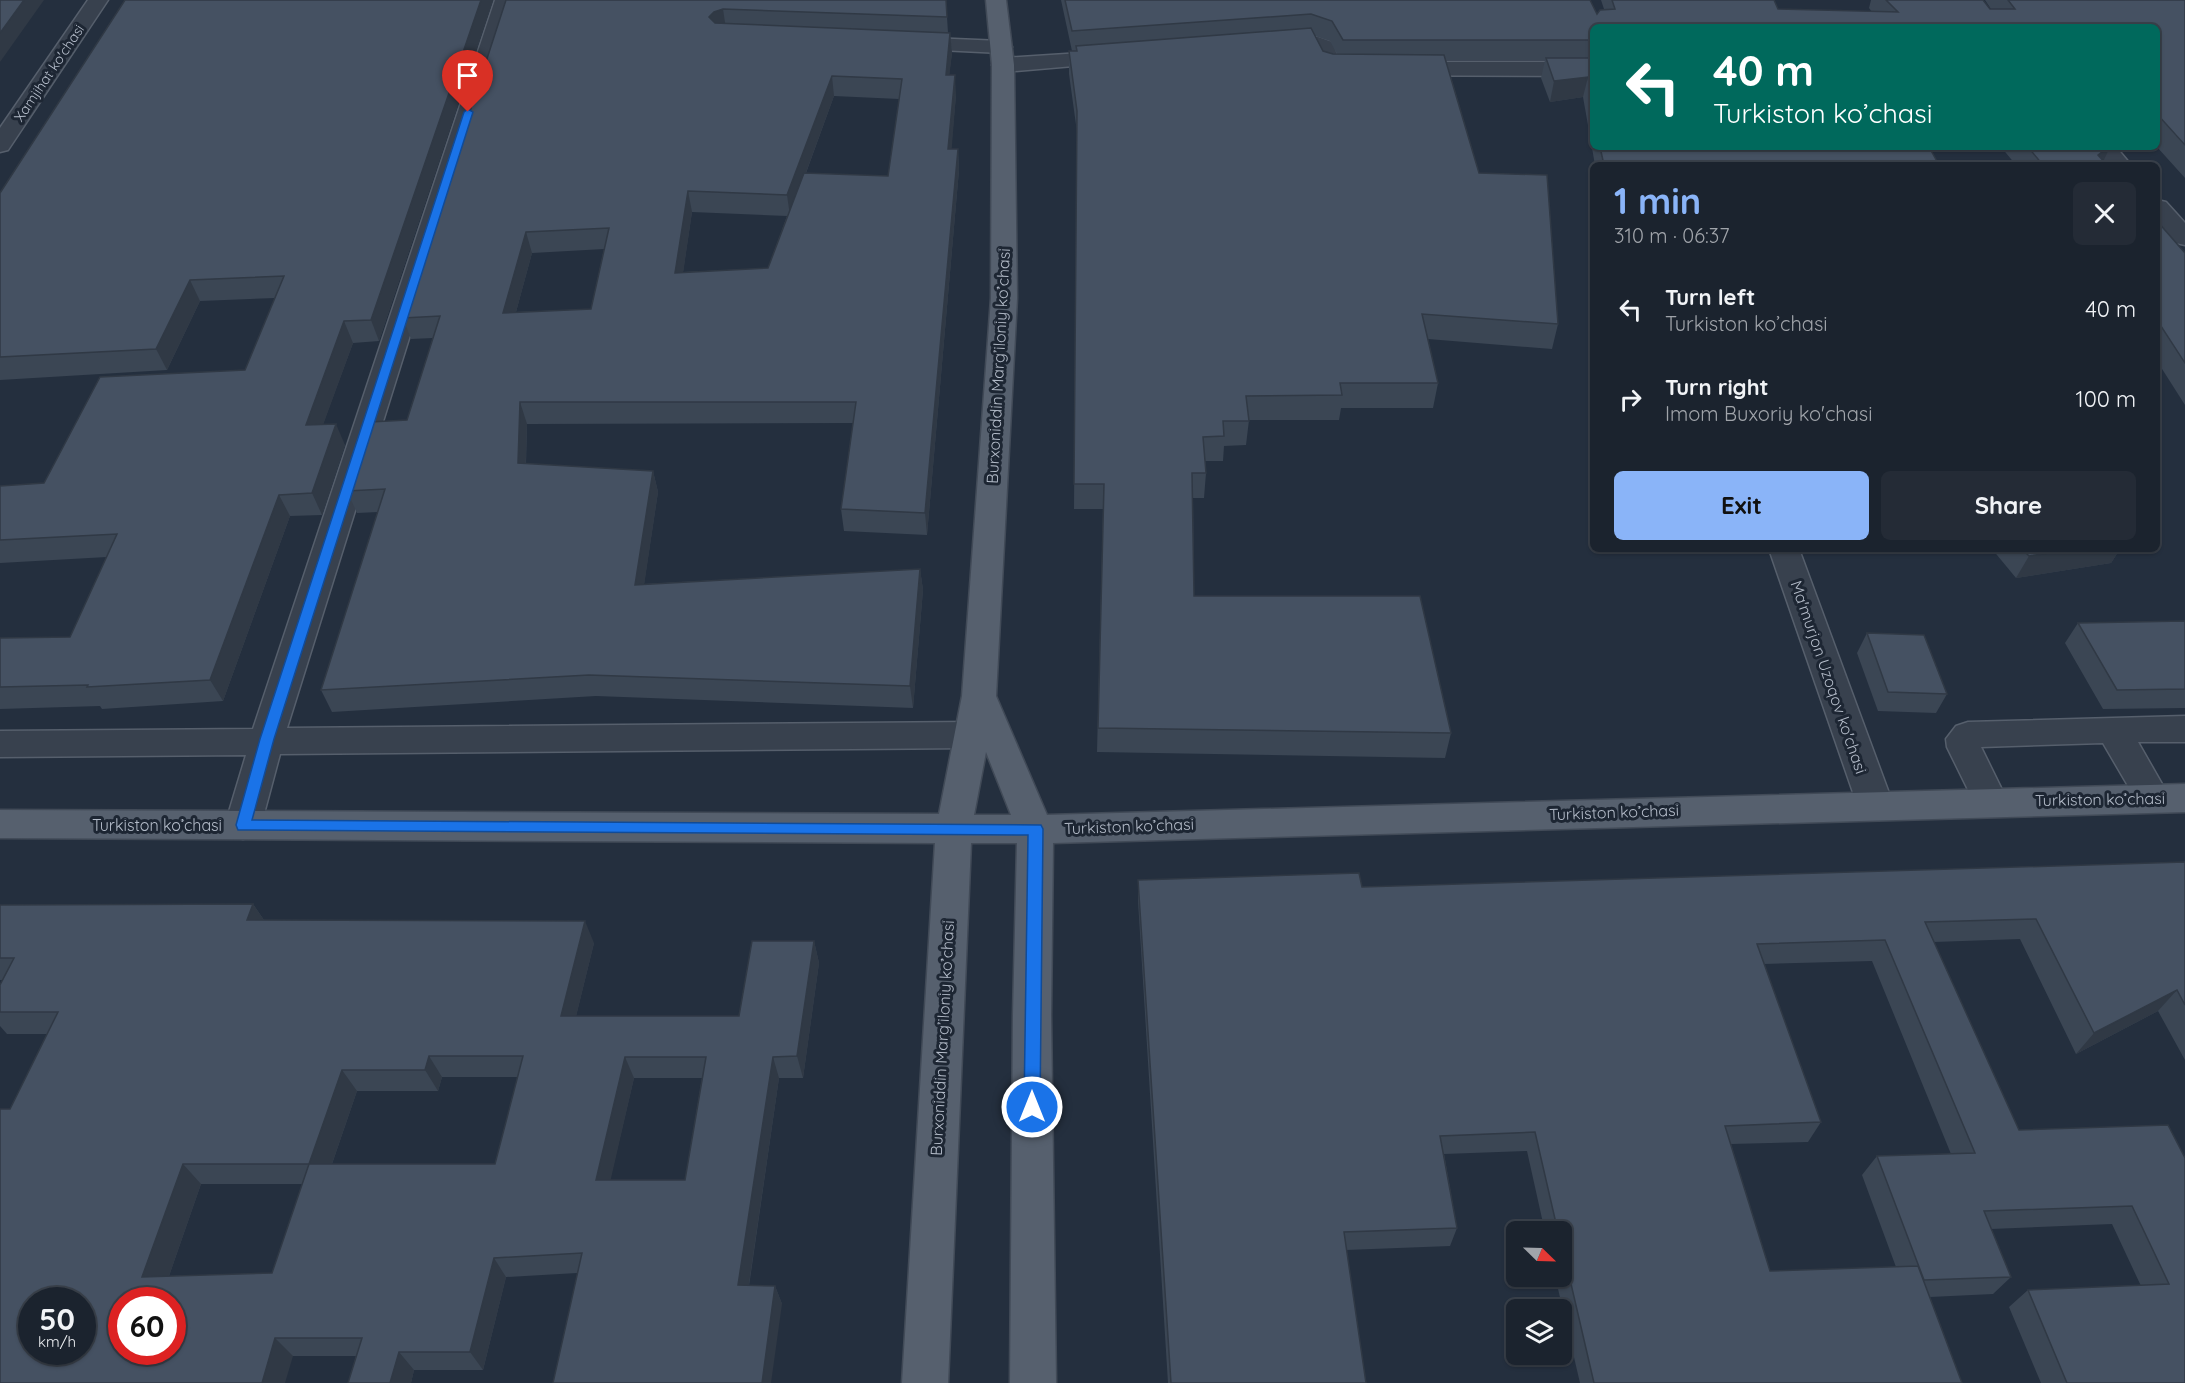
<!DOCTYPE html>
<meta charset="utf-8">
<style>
body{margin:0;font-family:Quicksand,sans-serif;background:#242b36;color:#f1f3f6;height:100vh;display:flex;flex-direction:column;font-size:22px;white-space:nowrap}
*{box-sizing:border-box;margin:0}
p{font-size:20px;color:#a0a4aa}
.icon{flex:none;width:33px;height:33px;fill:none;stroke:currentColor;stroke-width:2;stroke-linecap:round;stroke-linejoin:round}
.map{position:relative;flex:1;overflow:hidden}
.panel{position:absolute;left:1590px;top:162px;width:570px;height:390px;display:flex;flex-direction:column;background:#1b232e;border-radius:9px;box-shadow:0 2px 4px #0004,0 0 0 2px #39404a}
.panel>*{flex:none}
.guide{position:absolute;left:1590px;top:24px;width:570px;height:126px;border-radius:9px;box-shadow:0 2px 4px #0004,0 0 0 2px #39404a;background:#00695c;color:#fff;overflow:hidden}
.needle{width:39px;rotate:113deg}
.tools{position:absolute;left:1506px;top:1221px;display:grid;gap:12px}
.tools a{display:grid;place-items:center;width:66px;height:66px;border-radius:9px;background:#1b232e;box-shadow:0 2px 4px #0004,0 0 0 2px #39404a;font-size:30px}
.speed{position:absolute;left:18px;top:1287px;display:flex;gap:12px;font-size:30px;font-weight:700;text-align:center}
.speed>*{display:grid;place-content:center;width:78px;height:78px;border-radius:50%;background:#1b232e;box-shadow:0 2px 4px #0004,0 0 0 2px #39404a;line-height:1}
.speed small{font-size:15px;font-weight:400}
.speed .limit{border:9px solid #d22;background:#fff;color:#111}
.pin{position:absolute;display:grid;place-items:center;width:51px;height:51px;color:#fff;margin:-62px -26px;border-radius:50% 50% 50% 0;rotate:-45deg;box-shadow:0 0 6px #0007}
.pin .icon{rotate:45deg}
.me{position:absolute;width:66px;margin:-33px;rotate:0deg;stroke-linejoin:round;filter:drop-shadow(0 0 4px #0008)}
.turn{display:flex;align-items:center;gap:21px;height:126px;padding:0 24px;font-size:27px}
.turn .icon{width:78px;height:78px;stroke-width:2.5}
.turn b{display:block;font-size:42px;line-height:51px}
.round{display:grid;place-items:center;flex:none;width:63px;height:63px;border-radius:9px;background:#242b36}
.headline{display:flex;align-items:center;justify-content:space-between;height:102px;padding:0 24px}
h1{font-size:36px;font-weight:700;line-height:45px;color:#8ab4f8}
.cta{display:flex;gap:12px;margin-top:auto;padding:12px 24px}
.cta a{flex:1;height:69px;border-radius:9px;background:#8ab4f8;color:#111;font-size:24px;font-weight:700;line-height:69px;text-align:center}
.cta a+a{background:#242b36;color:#f1f3f6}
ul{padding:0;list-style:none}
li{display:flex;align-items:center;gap:18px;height:90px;padding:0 24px}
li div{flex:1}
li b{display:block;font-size:22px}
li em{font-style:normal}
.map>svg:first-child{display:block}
</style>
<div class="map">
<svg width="2185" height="1383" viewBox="0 0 2185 1383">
<rect width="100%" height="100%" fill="#242f3e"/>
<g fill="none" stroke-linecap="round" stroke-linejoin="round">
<defs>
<g id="minor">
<polygon points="88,0 108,0 8,150 0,152 0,128"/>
<polygon points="495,0 515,0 287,728 972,722 984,726 989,735 984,744 972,748 280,754 261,825 256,835 243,839 230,835 225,825 246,755 0,757 0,731 253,729"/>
<polygon points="907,37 1001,41 1009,42 1012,47 1009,52 1001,53 899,48 896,43 899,38"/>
<polygon points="1318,37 1332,42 1340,62 1593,62 1593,76 1331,75 1323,73 1314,50 1266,50 1263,45 1266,40"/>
<polygon points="1112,51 1120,52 1123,57 1120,62 1003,72 995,70 992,65 995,60 1003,58"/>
<polygon points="2091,147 2116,147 2131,165 2106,165"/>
<polygon points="2157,200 2166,202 2185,223 2185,245 2176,243 2157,222"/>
<polygon points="1769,549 1799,549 1893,804 1887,814 1875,818 1863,814 1857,804"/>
<polygon points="2185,716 2185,742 2138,742 2170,798 2165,808 2153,812 2141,808 2103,743 1981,747 2008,802 2003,812 1991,816 1979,812 1947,747 1946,739 1956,726 1968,722"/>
</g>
<path id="major" d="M 986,0 L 1006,0 L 1014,65 L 1017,298 L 996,696 L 1047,815 L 2185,784 L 2185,812 L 1053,843 L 1051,1015 L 1056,1383 L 1010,1383 L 1013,1015 L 1017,843 L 971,843 L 948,1383 L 902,1383 L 935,843 L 0,838 L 0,810 L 939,814 L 962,696 L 991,298 L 992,65 ZM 986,752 L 1011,815 L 974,815 Z"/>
</defs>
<use href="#minor" stroke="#565f6c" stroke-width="3"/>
<use href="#major" stroke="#414a57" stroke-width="3"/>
<use href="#minor" fill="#38414e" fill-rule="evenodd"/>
<use href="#major" fill="#56606e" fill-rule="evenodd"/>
</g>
<g fill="#3b4654" fill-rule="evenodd">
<polygon points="493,0 379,341 353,343 323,424 345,445 322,515 290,516 223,701 102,709 100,706 0,709 0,638 70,637 107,557 0,563 0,486 44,483 245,370 275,298 200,301 167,370 0,380 0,193"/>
<path d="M 506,0 L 946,0 L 948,33 L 950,33 L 952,53 L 949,75 L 956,95 L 951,149 L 958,149 L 959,170 L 927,535 L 844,531 L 841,509 L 853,423 L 527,424 L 526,464 L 653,471 L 658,492 L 644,584 L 920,569 L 923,590 L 913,708 L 596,696 L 332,712 L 321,690 L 378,512 L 357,513 L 347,491 L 407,420 L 433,338 L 411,339 L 403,318 ZM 834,96 L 899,99 L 888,176 L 806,173 ZM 692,212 L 787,216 L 768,268 L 683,272 ZM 604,249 L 591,309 L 516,312 L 532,253 Z"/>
<path d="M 1061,0 L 1590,0 L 1597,14 L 1604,9 L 1601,0 L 1774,0 L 1778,9 L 1872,12 L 1869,8 L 1871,0 L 1983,0 L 1990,9 L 1991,9 L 1985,0 L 2185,0 L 2185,178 L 2157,147 L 2157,27 L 1593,27 L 1593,147 L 1929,147 L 1939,165 L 1595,165 L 1583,97 L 1550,102 L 1541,78 L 1545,60 L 1446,60 L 1479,173 L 1558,324 L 1552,349 L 1428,339 L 1438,383 L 1433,408 L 1341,408 L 1339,420 L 1249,420 L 1246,445 L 1224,446 L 1223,461 L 1205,461 L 1206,473 L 1204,498 L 1193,498 L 1194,596 L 1451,733 L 1445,758 L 1097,752 L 1103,509 L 1074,509 L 1077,132 L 1069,74 L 1069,51 L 1076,51 L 1072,51 ZM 1315,36 L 1330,41 L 1337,54 L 1333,54 L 1323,51 Z"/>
<polygon points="2001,147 2110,147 2103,161 2107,165 2016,165"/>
<polygon points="2157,221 2185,253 2185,405 2157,361"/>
<polygon points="1992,549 2120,549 2111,563 2016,578"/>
<polygon points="2185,621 2185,708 2103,709 2065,643 2078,623"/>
<polygon points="1867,633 1947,694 1936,713 1878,711 1857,653"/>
<path d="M 2185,862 L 2185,1060 L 2158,1011 L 2076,1054 L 2020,939 L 1934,942 L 2019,1130 L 2185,1158 L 2185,1383 L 2041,1383 L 2009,1307 L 2028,1290 L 2141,1286 L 2112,1224 L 1991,1229 L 2011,1277 L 1993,1294 L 1930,1297 L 1962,1383 L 1580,1383 L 1555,1276 L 1562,1276 L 1562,1232 L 1545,1232 L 1527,1151 L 1444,1154 L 1457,1228 L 1450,1246 L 1346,1250 L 1366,1383 L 1168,1383 L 1138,901 L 1138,880 L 1362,887 ZM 1872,961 L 1951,1154 L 1877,1156 L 1862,1175 L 1896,1267 L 1770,1271 L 1731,1144 L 1808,1142 L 1821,1122 L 1764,964 Z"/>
<path d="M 253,904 L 264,920 L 594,943 L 576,1016 L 739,1016 L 814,941 L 819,963 L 803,1078 L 779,1078 L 749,1286 L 775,1286 L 782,1304 L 577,1273 L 506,1277 L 483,1370 L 414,1370 L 411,1383 L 348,1383 L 356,1356 L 293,1356 L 0,1383 L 10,1109 L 47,1034 L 7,1034 L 0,1026 L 0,985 L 3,980 L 0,980 L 0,905 ZM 442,1077 L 518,1077 L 495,1164 L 332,1164 L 357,1091 L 438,1091 ZM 634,1078 L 702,1078 L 685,1180 L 610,1180 ZM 201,1184 L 303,1184 L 272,1273 L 169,1276 Z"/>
</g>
<g fill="#303945">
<polygon points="24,0 44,0 0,62 0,33"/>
<polygon points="481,0 493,0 379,341 371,320"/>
<polygon points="723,9 726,29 717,31 709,17 714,12"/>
<polygon points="950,33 952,53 947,95 946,75"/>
<polygon points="955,75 956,95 950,170 948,149"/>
<polygon points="832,76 834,96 790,216 787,195"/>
<polygon points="1588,77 1583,97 1550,102 1554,81"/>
<polygon points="2108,147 2110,147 2102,164 2098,155"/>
<polygon points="958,149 959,170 927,535 925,513"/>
<polygon points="688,191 692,212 680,294 675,273"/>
<polygon points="526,232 532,253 510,334 503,313"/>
<polygon points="190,280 200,301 167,370 156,349"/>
<polygon points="344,321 353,343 315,447 306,425"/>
<polygon points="520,402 527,424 525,485 518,463"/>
<polygon points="336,424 345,445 322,515 312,493"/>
<polygon points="653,471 658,492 641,606 635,585"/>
<polygon points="279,495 290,516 223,701 210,680"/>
<polygon points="2075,549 2120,549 2111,563 2016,578 2029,556"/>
<polygon points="920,569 923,590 913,708 910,686"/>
<polygon points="253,904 268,926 247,920"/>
<polygon points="585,921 594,943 571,1037 561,1016"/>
<polygon points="814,941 819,963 803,1078 797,1056"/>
<polygon points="2177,990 2158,1011 2076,1054 2094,1033"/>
<polygon points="429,1056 442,1077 438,1091 425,1070"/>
<polygon points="625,1057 634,1078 606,1200 596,1180"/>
<polygon points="773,1057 779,1078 746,1304 738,1285"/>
<polygon points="342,1070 357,1091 325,1184 309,1164"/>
<polygon points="183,1164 201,1184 162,1296 142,1277"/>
<polygon points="494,1258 506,1277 483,1370 470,1352"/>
<polygon points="775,1286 782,1304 771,1383 762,1383"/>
<polygon points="275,1338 293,1356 285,1383 262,1383"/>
<polygon points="399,1352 414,1370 411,1383 390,1383"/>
</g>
<g fill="#455162" stroke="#303945" stroke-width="1.5" fill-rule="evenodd">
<polygon points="0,0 24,0 0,33"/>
<polygon points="125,0 481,0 371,320 344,321 306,425 336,424 312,493 279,495 210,680 87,687 88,685 0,687 0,638 70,637 117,534 0,540 0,486 44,483 100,377 245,370 284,276 190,280 156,349 0,357 0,193"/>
<path d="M 506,0 L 946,0 L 947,17 L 723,9 L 714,12 L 709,17 L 715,23 L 950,33 L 946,75 L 955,75 L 948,149 L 958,149 L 925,513 L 841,509 L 856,402 L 520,402 L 518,463 L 653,471 L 635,585 L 920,569 L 910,686 L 589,675 L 321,690 L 385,489 L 347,491 L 370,422 L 407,420 L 440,316 L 403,318 ZM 832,76 L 902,79 L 888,176 L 804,173 L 768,268 L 675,273 L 688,191 L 787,195 ZM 609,228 L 591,309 L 503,313 L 526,232 Z"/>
<polygon points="1065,0 1590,0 1597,14 1600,10 1615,9 1612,0 1774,0 1778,9 1898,12 1886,0 1983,0 1990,9 2015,9 2008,0 2185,0 2185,145 2157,114 2157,27 1593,27 1593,40 1343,40 1332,21 1311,14 1072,31"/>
<polygon points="1311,28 1323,51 1333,54 1444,55 1479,173 1547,175 1558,324 1422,314 1438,383 1340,383 1342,395 1246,396 1249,421 1223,421 1224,436 1203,437 1206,473 1192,473 1194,596 1420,596 1451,733 1098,728 1104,484 1074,484 1077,111 1069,51 1077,51 1076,46"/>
<polygon points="1546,58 1593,58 1593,106 1588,77 1554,81"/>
<polygon points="1600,147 1929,147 1939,165 1604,165"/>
<polygon points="2028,147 2108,147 2098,155 2107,165 2043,165"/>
<polygon points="2157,221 2185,253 2185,363 2157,320"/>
<polygon points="2022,549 2075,549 2029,556"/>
<polygon points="2185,621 2185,689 2117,690 2078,623"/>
<polygon points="1867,633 1924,635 1947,694 1888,692"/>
<polygon points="2185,862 2185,1005 2177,990 2094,1033 2036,919 1925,922 2019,1130 2168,1125 2185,1158 2185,1383 2067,1383 2028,1290 2169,1284 2132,1206 1984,1211 2011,1277 1924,1280 1877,1156 1975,1153 1885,940 1757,944 1821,1122 1725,1126 1770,1271 1918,1266 1962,1383 1594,1383 1562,1245 1562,1232 1558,1232 1535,1132 1440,1136 1457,1228 1344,1232 1366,1383 1171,1383 1138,880 1359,873 1362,887"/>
<path d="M 253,904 L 247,920 L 585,921 L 561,1016 L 739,1016 L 752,941 L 814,941 L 797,1056 L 773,1057 L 738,1285 L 775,1286 L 762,1383 L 553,1383 L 582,1253 L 494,1258 L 470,1352 L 399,1352 L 390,1383 L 348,1383 L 362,1338 L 275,1338 L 262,1383 L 0,1383 L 0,1109 L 10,1109 L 58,1012 L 0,1012 L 0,985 L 14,958 L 0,958 L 0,905 ZM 429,1056 L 523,1056 L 495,1164 L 309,1164 L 342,1070 L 425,1070 ZM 625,1057 L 706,1057 L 685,1180 L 596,1180 ZM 183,1164 L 309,1164 L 272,1273 L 142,1277 ZM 32,1300 L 82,1300 L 82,1352 L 32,1352 ZM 122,1300 L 172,1300 L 172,1352 L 122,1352 Z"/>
</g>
<polygon fill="#1a73e8" stroke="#114b97" stroke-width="1.5" points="468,109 473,112 274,739 252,820 1041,825 1043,829 1040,1107 1038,1112 1032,1115 1026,1112 1024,1107 1028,835 238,830 236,825 260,739 464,112"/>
<g text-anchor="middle" stroke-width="6" stroke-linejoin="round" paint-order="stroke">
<g font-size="14" fill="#b4bcc9" stroke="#1d2633">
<text transform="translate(49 73) rotate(-56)" y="5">Xamjihat ko'chasi</text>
</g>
<g font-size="16" fill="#b4bcc9" stroke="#1d2633">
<text transform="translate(998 366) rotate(-87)" y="6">Burxoniddin Marg’iloniy ko’chasi</text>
<text transform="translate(1829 677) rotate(71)" y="6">Maʼmurjon Uzoqov ko'chasi</text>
<text transform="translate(2100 799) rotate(-1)" y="6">Turkiston ko’chasi</text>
<text transform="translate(1614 812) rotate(-2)" y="6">Turkiston ko’chasi</text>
<text x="157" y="831">Turkiston ko’chasi</text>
<text transform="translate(1129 826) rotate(-2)" y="6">Turkiston ko’chasi</text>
<text transform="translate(942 1038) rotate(-87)" y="6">Burxoniddin Marg’iloniy ko’chasi</text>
</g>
</g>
</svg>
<div class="tools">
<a><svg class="needle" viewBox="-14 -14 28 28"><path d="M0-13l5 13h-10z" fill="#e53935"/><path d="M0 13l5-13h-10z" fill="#a0a4aa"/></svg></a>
<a><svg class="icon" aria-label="layers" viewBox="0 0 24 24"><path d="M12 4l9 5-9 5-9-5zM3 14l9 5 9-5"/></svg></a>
</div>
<div class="speed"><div>50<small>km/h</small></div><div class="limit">60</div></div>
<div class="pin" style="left:468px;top:112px;background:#d93025"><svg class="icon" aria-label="arrive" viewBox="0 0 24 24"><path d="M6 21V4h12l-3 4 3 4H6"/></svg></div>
<svg class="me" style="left:1032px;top:1107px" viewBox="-20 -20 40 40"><circle r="17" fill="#1a73e8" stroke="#fff" stroke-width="3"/><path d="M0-11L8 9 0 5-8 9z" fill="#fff"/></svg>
<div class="guide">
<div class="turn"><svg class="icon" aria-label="left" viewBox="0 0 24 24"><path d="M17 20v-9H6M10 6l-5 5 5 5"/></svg><div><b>40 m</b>Turkiston ko’chasi</div></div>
</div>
<section class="panel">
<div class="headline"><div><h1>1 min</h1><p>310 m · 06:37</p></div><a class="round"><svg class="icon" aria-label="close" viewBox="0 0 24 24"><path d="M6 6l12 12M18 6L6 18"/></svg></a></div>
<ul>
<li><svg class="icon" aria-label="left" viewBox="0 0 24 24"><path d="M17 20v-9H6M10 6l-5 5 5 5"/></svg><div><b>Turn left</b><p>Turkiston ko’chasi</p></div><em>40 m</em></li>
<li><svg class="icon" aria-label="right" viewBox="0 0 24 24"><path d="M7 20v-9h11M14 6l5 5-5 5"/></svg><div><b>Turn right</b><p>Imom Buxoriy ko'chasi</p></div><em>100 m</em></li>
</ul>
<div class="cta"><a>Exit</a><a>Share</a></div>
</section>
</div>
